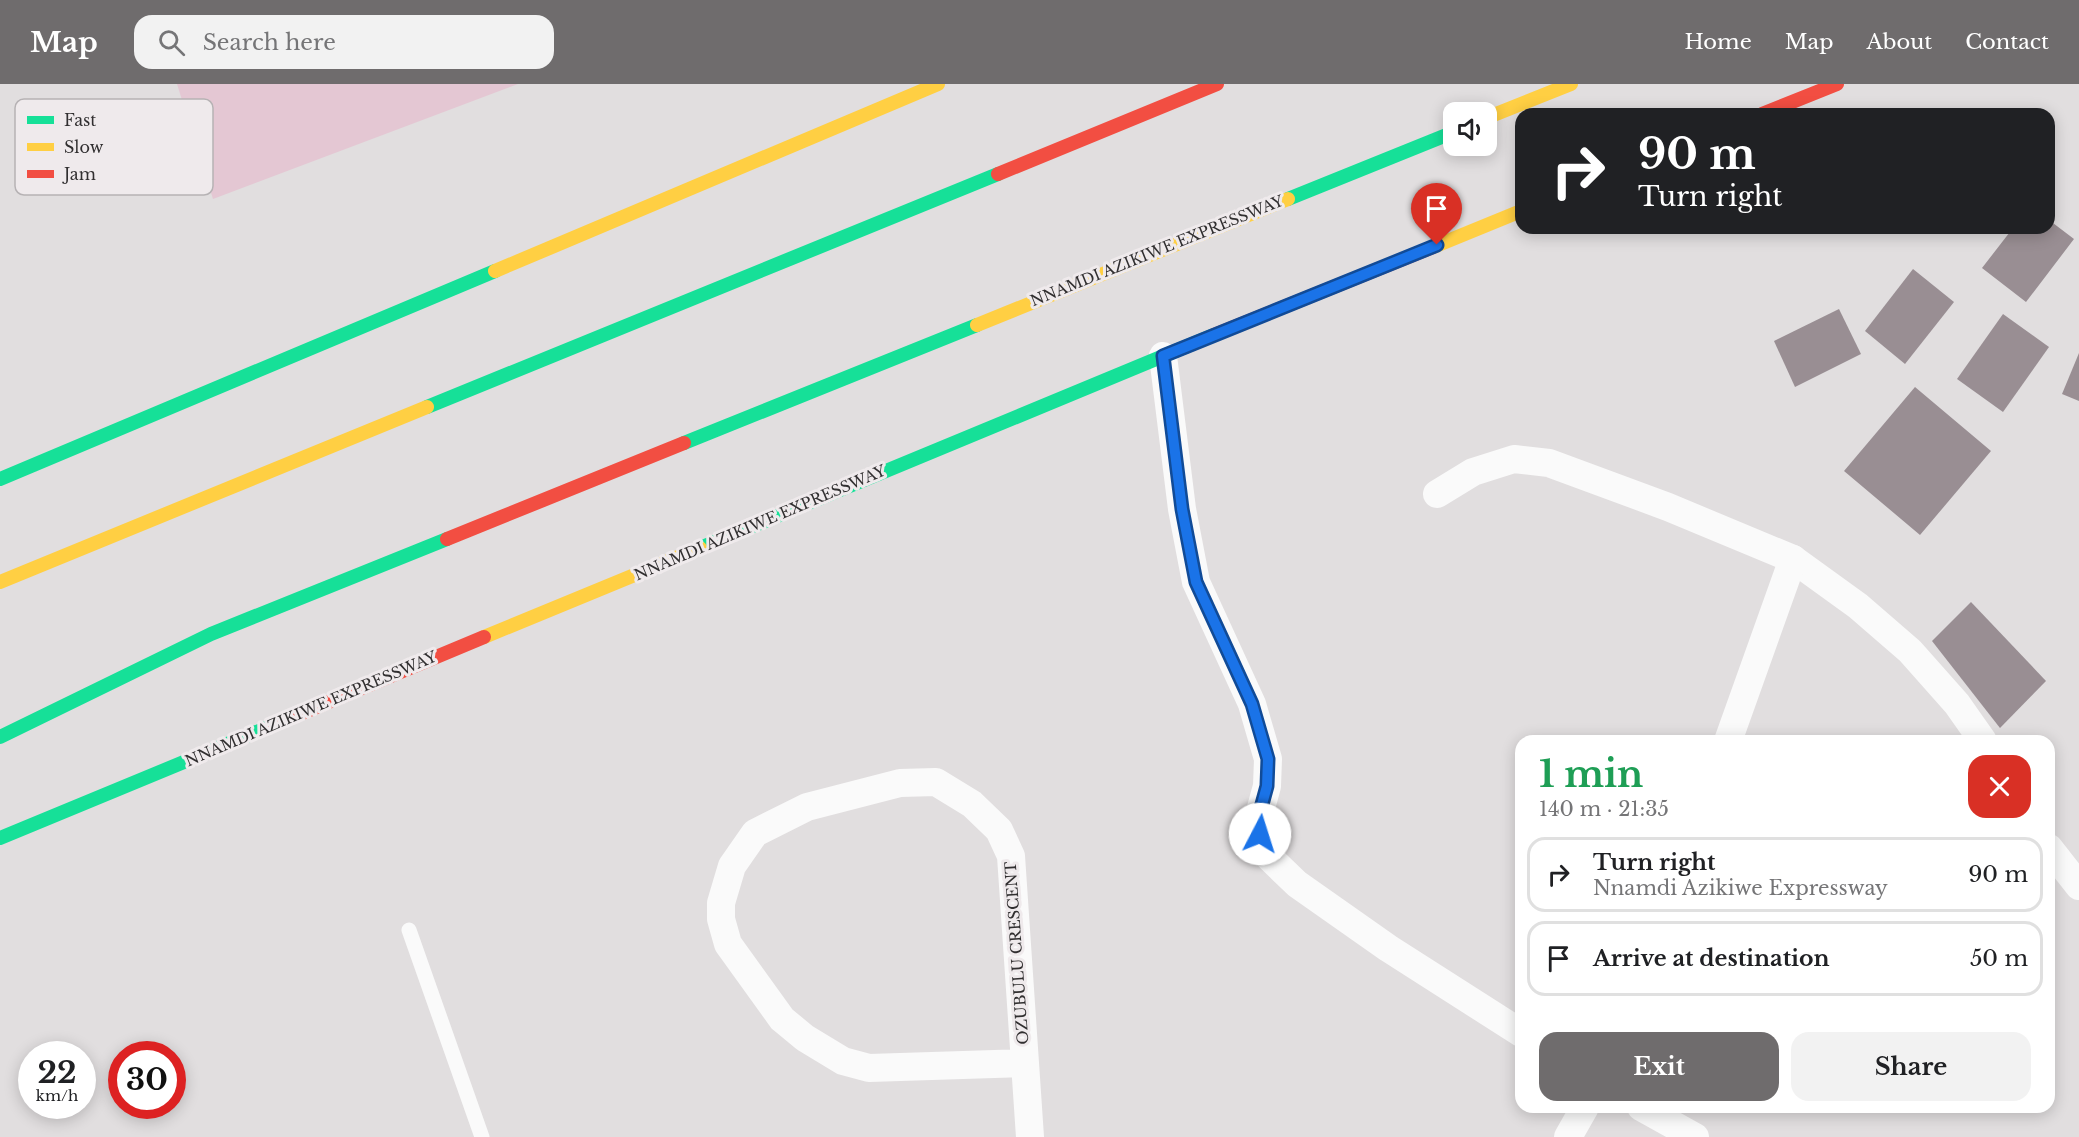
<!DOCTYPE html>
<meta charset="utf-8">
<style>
body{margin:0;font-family:"Libre Baskerville",serif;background:#f2f2f2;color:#202124;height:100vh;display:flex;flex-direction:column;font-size:22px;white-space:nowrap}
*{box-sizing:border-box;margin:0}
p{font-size:20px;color:#757577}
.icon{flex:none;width:33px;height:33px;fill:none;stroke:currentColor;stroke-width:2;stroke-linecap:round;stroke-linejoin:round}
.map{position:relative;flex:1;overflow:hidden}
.panel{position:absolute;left:1515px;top:651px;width:540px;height:378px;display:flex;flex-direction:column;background:#fff;border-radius:18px;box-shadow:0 3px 15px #0003}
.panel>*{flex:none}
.hud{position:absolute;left:1515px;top:24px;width:540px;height:126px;border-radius:18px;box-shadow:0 3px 15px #0003;background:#202124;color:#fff;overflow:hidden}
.buttons{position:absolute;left:1443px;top:18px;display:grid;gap:12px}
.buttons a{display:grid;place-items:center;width:54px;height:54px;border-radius:12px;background:#fff;box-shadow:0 3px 15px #0003;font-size:30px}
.speed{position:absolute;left:18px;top:957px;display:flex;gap:12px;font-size:30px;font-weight:700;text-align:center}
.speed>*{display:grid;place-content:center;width:78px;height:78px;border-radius:50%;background:#fff;box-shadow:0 3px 15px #0003;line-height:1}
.speed small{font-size:15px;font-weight:400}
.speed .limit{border:9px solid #d22;background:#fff;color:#111}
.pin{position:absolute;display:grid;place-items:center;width:51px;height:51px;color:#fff;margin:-62px -26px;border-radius:50% 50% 50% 0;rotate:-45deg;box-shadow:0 0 6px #0007}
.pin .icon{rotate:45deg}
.me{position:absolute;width:66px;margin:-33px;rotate:5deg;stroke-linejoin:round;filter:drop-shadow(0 0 4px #0008)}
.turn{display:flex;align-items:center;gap:21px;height:126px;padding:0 24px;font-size:27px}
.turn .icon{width:78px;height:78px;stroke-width:2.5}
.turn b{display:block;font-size:42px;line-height:51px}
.round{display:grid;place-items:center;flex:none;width:63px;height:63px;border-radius:18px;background:#f2f2f2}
.headline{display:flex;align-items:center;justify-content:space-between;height:102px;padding:0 24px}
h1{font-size:36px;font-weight:800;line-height:45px;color:#1e9e55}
.action{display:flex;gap:12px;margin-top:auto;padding:12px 24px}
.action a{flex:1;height:69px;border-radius:18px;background:#6f6c6d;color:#fff;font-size:24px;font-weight:800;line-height:69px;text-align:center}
.action a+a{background:#f2f2f2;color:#202124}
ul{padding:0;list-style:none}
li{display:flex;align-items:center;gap:18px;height:75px;margin:0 12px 9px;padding:0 12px;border:3px solid #e0e0e0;border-radius:18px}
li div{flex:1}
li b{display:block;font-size:22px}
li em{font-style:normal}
header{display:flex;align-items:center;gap:36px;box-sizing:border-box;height:84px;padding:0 30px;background:#6f6c6d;color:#fff}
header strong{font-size:28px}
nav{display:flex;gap:33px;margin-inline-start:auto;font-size:21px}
.search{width:420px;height:54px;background:#f2f2f2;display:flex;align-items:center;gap:15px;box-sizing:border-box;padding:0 21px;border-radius:18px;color:#757577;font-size:22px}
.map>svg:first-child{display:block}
</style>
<header>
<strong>Map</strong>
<div class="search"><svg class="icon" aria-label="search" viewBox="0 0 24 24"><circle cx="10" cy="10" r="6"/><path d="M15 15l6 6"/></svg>Search here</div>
<nav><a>Home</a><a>Map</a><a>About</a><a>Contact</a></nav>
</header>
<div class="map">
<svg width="2079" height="1053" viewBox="0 0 2079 1053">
<rect width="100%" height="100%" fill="#e1dedf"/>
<polygon fill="#e4c7d3" points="177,0 518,0 213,115"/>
<g fill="#998e93">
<polygon points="2049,136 2074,155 2026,218 1982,184 2013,144 2049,144"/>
<polygon points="1913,185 1954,218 1905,280 1865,247"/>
<polygon points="1839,225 1861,270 1795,303 1774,257"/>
<polygon points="2003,230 2049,263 2003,328 1957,295"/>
<polygon points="2079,269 2079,317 2062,310"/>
<polygon points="1915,303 1991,367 1920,451 1844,387"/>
<polygon points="1971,518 2046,597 2000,644 1932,557"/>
</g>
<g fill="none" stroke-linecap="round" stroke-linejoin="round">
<polyline stroke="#fafafa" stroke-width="15" points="409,846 482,1053"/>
<g stroke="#fafafa" stroke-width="28">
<polyline points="1163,272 1182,425 1196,498 1252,620 1268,675 1267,702 1261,724 1260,750 1270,774 1297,800 1388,864 1521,949"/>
<polyline points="1437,410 1473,388 1514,375 1549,379 1668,423 1793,475 1858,522 1910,567 1957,620 1983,657"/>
<polyline points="1728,657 1793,475"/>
<polyline points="2049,764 2079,802"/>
<polyline points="1024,979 869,984 843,977 805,954 782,935 728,860 721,835 721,819 732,782 755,749 807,723 900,699 936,698 972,720 999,746 1011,772 1030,1053"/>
<polyline points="1641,1023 1695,1053"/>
<polyline points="1568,1053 1585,1023"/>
</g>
<g stroke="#16e098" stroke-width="14">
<polyline points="1288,115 1454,48"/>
<polyline points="427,323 998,90"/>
<polyline points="684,359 977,241"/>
<polyline points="0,395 495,187"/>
<polyline points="700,464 1214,251"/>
<polyline points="0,653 211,550 447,455"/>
<polyline points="0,754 271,642"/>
</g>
<g stroke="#ffcf43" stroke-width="14">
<polyline points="1486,34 1571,0"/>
<polyline points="1433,163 1521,127"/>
<polyline points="495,187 938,0"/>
<polyline points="977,241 1288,115"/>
<polyline points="0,498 427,323"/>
<polyline points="484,553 700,464"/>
</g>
<g stroke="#f24e42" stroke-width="14">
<polyline points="1762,30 1837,0"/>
<polyline points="998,90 1217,0"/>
<polyline points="1214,251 1433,163"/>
<polyline points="447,455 684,359"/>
<polyline points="271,642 484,553"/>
</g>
</g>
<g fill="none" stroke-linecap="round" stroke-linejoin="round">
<defs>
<polyline id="route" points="1260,750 1261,724 1267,702 1268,675 1252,620 1196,498 1182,425 1163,272 1437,161"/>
</defs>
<use href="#route" stroke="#114b97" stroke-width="15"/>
<use href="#route" stroke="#1a73e8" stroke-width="10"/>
</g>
<g text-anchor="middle" stroke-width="6" stroke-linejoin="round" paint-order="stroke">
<g font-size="15" fill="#312f30" stroke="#efeaec">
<text transform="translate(1157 167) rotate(-22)" y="5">NNAMDI AZIKIWE EXPRESSWAY</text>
<text transform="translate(760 439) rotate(-23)" y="5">NNAMDI AZIKIWE EXPRESSWAY</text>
<text transform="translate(311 625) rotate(-23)" y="5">NNAMDI AZIKIWE EXPRESSWAY</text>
<text transform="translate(1017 869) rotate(-94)" y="5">OZUBULU CRESCENT</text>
</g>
</g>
<rect x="15" y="15" width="198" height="96" rx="9" fill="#efeaec" stroke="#b6b2b4" stroke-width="1.5"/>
<rect x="27" y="32" width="27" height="8" fill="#16e098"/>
<rect x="27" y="59" width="27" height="8" fill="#ffcf43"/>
<rect x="27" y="86" width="27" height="8" fill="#f24e42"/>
<g font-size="16" fill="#312f30">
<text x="64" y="42">Fast</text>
<text x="64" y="69">Slow</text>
<text x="64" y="96">Jam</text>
</g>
</svg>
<div class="buttons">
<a><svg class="icon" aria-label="sound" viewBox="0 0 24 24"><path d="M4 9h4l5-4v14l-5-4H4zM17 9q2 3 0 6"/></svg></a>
</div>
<div class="speed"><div>22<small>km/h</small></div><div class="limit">30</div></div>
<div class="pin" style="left:1437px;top:161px;background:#d93025"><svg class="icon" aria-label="arrive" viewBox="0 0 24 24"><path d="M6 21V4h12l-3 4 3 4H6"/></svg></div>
<svg class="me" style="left:1260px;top:750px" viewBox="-20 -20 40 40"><circle r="19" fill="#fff"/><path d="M0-13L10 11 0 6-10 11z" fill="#1a73e8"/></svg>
<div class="hud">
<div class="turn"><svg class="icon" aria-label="right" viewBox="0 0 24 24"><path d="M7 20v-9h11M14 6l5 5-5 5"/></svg><div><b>90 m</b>Turn right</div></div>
</div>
<section class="panel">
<div class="headline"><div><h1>1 min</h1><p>140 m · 21:35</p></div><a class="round" style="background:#d93025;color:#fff"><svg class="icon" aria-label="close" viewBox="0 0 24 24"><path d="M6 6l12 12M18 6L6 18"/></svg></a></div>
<ul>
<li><svg class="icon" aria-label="right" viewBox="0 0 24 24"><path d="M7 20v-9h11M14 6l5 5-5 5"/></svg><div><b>Turn right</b><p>Nnamdi Azikiwe Expressway</p></div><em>90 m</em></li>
<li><svg class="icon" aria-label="arrive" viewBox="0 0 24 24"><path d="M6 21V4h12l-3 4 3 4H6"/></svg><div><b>Arrive at destination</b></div><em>50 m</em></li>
</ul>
<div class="action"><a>Exit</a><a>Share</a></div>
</section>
</div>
